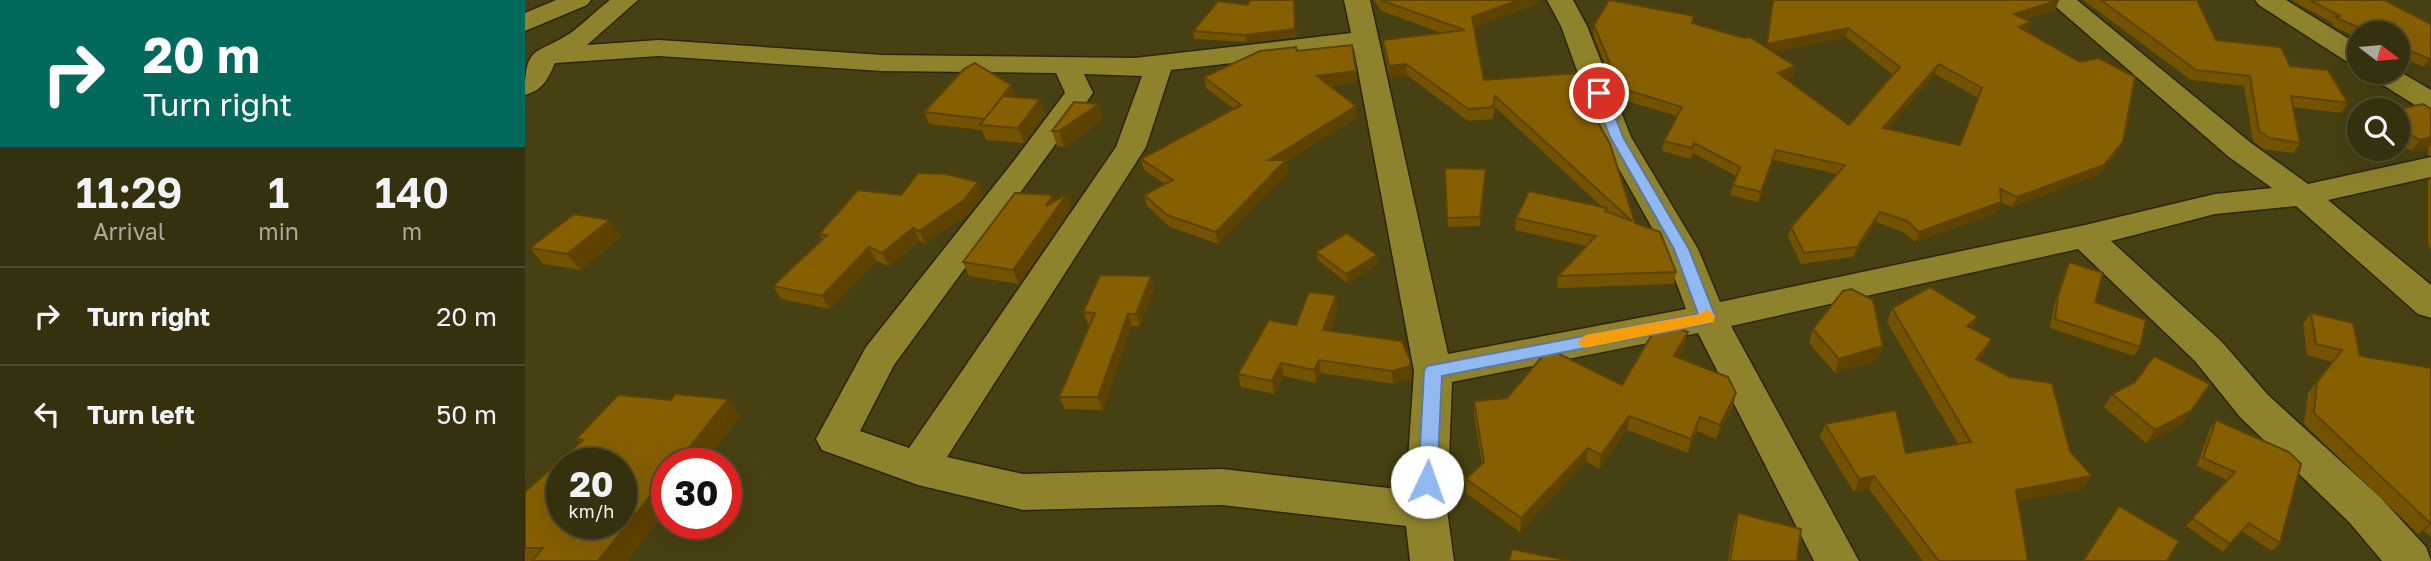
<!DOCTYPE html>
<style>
body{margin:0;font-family:"Golos Text",sans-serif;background:#3d3817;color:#f1f3f6;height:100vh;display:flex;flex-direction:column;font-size:26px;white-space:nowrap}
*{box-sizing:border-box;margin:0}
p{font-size:23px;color:#aaa99e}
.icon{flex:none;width:38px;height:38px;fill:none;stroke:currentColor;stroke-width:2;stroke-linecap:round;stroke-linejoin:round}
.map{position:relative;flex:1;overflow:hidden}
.drawer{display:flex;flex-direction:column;background:#35300e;width:525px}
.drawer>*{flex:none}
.hud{background:#00695c;color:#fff;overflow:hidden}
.needle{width:46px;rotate:106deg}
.fabs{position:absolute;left:1822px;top:21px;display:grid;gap:14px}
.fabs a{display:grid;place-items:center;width:63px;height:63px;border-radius:50%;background:#35300e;box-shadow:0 7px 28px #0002,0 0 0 2px #4f4b2e;font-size:35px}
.speed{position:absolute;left:21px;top:448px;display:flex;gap:14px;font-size:35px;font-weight:700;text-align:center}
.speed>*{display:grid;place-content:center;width:91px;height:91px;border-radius:50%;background:#35300e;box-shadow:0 7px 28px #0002,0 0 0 2px #4f4b2e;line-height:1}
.speed small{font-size:18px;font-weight:400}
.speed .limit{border:10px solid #d22;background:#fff;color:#111}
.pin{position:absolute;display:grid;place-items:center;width:60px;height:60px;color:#fff;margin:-30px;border:4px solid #fff;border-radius:50%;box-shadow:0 2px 7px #0007}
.me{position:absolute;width:77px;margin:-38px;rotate:3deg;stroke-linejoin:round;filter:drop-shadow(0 0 5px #0008)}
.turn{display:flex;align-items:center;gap:24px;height:147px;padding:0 28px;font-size:32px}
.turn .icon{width:91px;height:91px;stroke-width:2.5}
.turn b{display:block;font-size:49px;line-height:60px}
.eta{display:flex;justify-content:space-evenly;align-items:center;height:119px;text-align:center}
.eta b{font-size:42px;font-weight:600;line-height:49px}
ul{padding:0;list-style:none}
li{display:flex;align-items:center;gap:21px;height:98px;padding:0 28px;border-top:2px solid #4f4b2e}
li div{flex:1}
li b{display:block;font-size:26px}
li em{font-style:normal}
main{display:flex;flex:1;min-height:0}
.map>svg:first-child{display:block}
</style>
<main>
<section class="drawer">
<div class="hud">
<div class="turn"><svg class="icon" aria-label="right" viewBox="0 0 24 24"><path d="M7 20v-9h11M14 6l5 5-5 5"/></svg><div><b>20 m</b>Turn right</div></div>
</div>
<div class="eta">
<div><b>11:29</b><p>Arrival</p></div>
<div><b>1</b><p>min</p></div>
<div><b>140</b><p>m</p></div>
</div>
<ul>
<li><svg class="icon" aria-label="right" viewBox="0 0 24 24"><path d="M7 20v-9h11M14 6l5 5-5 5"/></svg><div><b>Turn right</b></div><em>20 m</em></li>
<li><svg class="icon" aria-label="left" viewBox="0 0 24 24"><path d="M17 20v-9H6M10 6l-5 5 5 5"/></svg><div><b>Turn left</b></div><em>50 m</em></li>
</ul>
</section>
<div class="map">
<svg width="1906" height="561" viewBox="0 0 1906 561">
<rect width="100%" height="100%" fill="#474012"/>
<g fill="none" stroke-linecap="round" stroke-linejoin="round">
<defs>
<g id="minor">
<polygon points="31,0 66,0 62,5 0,31 0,13"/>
<path d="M 85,0 L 113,0 L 62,45 L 134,40 L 357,55 L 610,58 L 826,33 L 819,0 L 845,0 L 923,354 L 1161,309 L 1139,249 L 1076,137 L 1036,26 L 1022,0 L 1048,0 L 1062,26 L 1106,137 L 1173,249 L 1195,302 L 1560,225 L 1690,194 L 1747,188 L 1704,157 L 1523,0 L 1552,0 L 1726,143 L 1783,184 L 1906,157 L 1906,177 L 1803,200 L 1906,285 L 1906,318 L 1893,314 L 1771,206 L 1690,214 L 1586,241 L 1696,341 L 1743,395 L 1855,497 L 1901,547 L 1906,561 L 1857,561 L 1825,523 L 1715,417 L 1670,361 L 1553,249 L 1206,326 L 1334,561 L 1289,561 L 1173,333 L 927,382 L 922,510 L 929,561 L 885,561 L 881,526 L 697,505 L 498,510 L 393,485 L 297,450 L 291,439 L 341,347 L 488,162 L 540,93 L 531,73 L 357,71 L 134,56 L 30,63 C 23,79 18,90 0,95 C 0,43 11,56 47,32 C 60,22 72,10 85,0 ZM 829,49 L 889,371 L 881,490 L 697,469 L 498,474 L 422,457 L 621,147 L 646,70 ZM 559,74 L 617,76 L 591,147 L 384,448 L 335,431 L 369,365 L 568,93 Z"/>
<polygon points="1730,0 1761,0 1834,45 1834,65 1824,63 1734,5"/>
<polygon points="1872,70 1906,90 1906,112 1896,109 1847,78 1843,72 1872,72"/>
</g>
</defs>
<use href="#minor" stroke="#2a260b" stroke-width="3"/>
<use href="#minor" fill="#8f822c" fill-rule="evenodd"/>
</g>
<g fill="#735200" fill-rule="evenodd">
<polygon points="849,0 1013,0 1013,4 949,27 959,80 1110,223 1151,272 1149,284 1032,288 1033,276 1061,246 990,230 991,218 1077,207 970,107 968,119 943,121 882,75 865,78 859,51 858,40 917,33 856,11"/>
<path d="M 1248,0 L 1534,0 L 1530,10 L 1500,19 L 1502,32 L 1598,142 L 1593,152 L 1573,175 L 1487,207 L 1476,202 L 1471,213 L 1390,242 L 1378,232 L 1351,222 L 1328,257 L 1276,264 L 1263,237 L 1266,227 L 1312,174 L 1248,160 L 1233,202 L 1205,195 L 1211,176 L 1168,153 L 1165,159 L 1137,151 L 1139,141 L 1152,116 L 1094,99 L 1068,34 L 1069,25 L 1168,23 L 1241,47 ZM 1321,37 L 1368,75 L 1324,125 L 1261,79 L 1268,76 L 1270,66 L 1249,52 ZM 1410,74 L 1453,98 L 1435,145 L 1362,129 Z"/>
<polygon points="1558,0 1672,0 1691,40 1765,66 1823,103 1816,113 1768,107 1775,143 1768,153 1738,149 1728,141 1719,86 1666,80"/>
<polygon points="1766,0 1859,0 1906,24 1906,65 1898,67 1872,55 1872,33 1834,33 1834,38 1811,28 1807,25 1808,23"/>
<polygon points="668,31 772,37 722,42 669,39"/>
<polygon points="772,51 832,82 805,86 832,117 761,162 763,172 693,244 645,227 622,206 619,195 640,184 619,170 616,159 709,109 681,88 679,77"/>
<polygon points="486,85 491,97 515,99 520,115 499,143 461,140 457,130 404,124 399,112"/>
<polygon points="1906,109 1906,156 1903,155 1903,147 1886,151 1872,142 1872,110"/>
<polygon points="578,120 539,147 532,146 527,131"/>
<polygon points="920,168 961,169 955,226 923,227"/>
<polygon points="1906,176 1906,251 1903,243 1903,180"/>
<polygon points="453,182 458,195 443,214 400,244 395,241 364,266 351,261 305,309 256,299 248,286 297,239 294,234"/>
<polygon points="542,194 546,208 494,284 444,276 438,262 528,195 530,201"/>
<polygon points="97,236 55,270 18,264 5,248"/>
<polygon points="791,252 852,255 853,263 822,283 793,260"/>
<polygon points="1544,262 1570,302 1615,347 1609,356 1525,328 1529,305 1540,270"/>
<polygon points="629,289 615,326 607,326 578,410 540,409 534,397 564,325 563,325 558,312"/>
<polygon points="813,308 805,330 886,373 886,379 868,384 796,373 791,383 759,376 749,394 716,387 713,374 771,325"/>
<polygon points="1367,308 1448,329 1460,352 1454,361 1545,451 1558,489 1493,501 1503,561 1398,561 1344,489 1329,492 1295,437 1300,424 1381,453 1433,444 1362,322"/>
<polygon points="1786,313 1835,356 1906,368 1906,537 1899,531 1893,534 1779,424 1783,393 1807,362 1782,355 1778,324"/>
<polygon points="1288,329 1358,346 1352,360 1310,373 1284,343"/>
<polygon points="1160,346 1153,358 1208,407 1191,439 1172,431 1163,453 1102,430 1074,469 1061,461 995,532 941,493 941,479 957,464 949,415 949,401 1097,385"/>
<polygon points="1587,394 1657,425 1621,443 1579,407"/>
<polygon points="203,399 216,416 178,464 142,464 142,510 102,561 0,561 0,492 55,443 51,439 146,400"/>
<polygon points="1691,420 1755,543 1747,551 1716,531 1698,552 1661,526 1702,480 1672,466 1685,428"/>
<polygon points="1594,506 1642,561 1557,561"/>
<polygon points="1213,513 1272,561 1203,561 1208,528"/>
</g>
<g fill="#5e4200">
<polygon points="769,0 772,37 722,42 720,35"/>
<polygon points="994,0 1013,0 1013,4 947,28 947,17"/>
<polygon points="1534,0 1530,10 1485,23 1489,14"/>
<polygon points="1506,22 1502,32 1494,27"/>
<polygon points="1323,28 1321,37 1240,54 1242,44"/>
<polygon points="1906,58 1906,65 1898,67 1904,59"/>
<polygon points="881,64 882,75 865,78 864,66"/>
<polygon points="1414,64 1410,74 1354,138 1358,128"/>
<polygon points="1270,66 1268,76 1251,83 1253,73"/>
<polygon points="831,71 832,82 793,87 792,76"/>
<polygon points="486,85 491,97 462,119"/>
<polygon points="515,99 520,115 499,143 493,128"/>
<polygon points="574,104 578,120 539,147 534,131"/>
<polygon points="831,106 832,117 761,162 763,172 693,244 691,232 744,160"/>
<polygon points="1906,137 1906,143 1903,147 1886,151 1895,140"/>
<polygon points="1598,142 1593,152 1573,175 1487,207 1492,197"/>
<polygon points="961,169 961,178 955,226 955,217"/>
<polygon points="453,182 458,195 443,214 400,244 394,231"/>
<polygon points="542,194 546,208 494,284 488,270 521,206 528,195 532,208"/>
<polygon points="1476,202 1471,213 1390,242 1394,232"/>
<polygon points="1355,212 1351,222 1328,257 1332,247"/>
<polygon points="85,220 97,236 55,270 42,254"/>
<polygon points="388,228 395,241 364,266 357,253"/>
<polygon points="344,247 351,261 305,309 297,296"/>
<polygon points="852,255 853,263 822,283 821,274"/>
<polygon points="626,276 629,289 615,326 611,314"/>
<polygon points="811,295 813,308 800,342 798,330"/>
<polygon points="603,314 607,326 578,410 573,397"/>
<polygon points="1453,317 1447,330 1442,326"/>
<polygon points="1163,332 1160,346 1147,370 1149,356"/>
<polygon points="1467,339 1460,352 1444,373 1451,359"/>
<polygon points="1358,346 1352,360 1310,373 1314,359"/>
<polygon points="794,360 796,373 791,383 789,370"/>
<polygon points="885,360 886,379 868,384 867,371"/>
<polygon points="756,363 759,376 749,394 747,381"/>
<polygon points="1211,393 1208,407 1191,439 1195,425"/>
<polygon points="203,399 216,416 178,464 151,464"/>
<polygon points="1666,411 1657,425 1621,443 1630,430"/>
<polygon points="1104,416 1102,430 1074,469 1076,455"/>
<polygon points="1175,417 1172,431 1163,453 1166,439"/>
<polygon points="1063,448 1061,461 995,532 996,518"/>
<polygon points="142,475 142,510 102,561 73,561"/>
<polygon points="1349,476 1344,489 1329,492 1334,479"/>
<polygon points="1567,476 1558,489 1483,503 1491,490"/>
<polygon points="1906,522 1906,524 1899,531 1893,534"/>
</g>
<g fill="#865f00" stroke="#5e4200" stroke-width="2" fill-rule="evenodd">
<polygon points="725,0 769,0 770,29 720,35 668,31 693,1 722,5"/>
<polygon points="855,0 994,0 947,17 959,80 1055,73 1075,126 1085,144 1110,223 1135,232 1151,272 1033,276 1071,236 991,218 1004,191 1082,208 1080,211 1107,221 970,96 968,107 943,109 881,64 864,66 858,40 940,30"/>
<path d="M 1084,0 L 1169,16 L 1167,23 L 1219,38 L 1225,37 L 1270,66 L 1253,73 L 1324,125 L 1375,67 L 1323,28 L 1242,44 L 1248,0 L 1534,0 L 1489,14 L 1506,22 L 1494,27 L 1555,62 L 1574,58 L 1610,77 L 1598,142 L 1579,165 L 1492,197 L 1475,189 L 1476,202 L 1394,232 L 1382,221 L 1355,212 L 1332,247 L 1279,253 L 1266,227 L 1320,165 L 1251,150 L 1236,192 L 1208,185 L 1215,167 L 1169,143 L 1167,148 L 1139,141 L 1157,107 L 1095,88 L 1069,25 ZM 1414,64 L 1457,88 L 1435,145 L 1358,128 Z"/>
<polygon points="1576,0 1672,0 1691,40 1756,47 1765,66 1803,70 1823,103 1766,96 1775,143 1745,138 1734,131 1725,76 1671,70"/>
<polygon points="1785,0 1859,0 1906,24 1906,58 1904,59 1872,45 1872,33 1846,33 1816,20 1811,17 1815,16"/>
<polygon points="827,45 831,71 792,76 831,106 744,160 761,160 691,232 642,215 619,195 648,180 616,159 716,105 679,77 735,51 771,47 772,51"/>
<polygon points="450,63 486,85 460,119 399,112 439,69"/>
<polygon points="478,96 515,99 493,128 455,125"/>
<polygon points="549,102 574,104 534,131 527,131"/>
<polygon points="1898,104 1906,109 1906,137 1895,140 1872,127 1872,110 1870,110"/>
<polygon points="920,168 961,169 955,217 922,218"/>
<polygon points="393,173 421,174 453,182 438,201 394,231 388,228 357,253 344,247 297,296 248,286 302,235 294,234 333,190 376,195"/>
<polygon points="490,193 528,195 521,206 542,194 488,270 438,262"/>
<polygon points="49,214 85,220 42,254 5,248"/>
<polygon points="822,233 852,255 821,274 791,252"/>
<polygon points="1544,262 1578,273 1570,302 1621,320 1615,347 1530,319 1533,296"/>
<polygon points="575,275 626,276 611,314 603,314 573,397 534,397 570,313 558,312"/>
<polygon points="1405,287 1453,317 1442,326 1467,339 1451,359 1485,377 1527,383 1545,451 1567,476 1491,490 1503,561 1414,561 1349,476 1334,479 1300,424 1371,410 1381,453 1446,442 1367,308"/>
<polygon points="1326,289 1348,300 1358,346 1314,359 1288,329 1318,291"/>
<polygon points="784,292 811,295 798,330 877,341 885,360 885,366 867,371 794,360 789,370 756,363 747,381 713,374 744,320 771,325"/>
<polygon points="1786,313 1828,323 1835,356 1906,368 1906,522 1905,523 1789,413 1792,382 1817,350 1791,344"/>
<polygon points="1149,327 1163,332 1149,356 1203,377 1211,393 1195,425 1175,417 1166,439 1104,416 1076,455 1063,448 996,518 941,479 959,462 949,401 982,398 1021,352 1028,351 1097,385 1129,331"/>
<polygon points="1629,356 1685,384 1666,411 1630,430 1587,394 1610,382"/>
<path d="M 150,394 L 203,399 L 151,464 L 142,464 L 142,475 L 73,561 L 7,561 L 18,548 L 0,548 L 0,492 L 58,440 L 51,439 L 93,395 L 146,400 ZM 37,464 L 96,464 L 96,523 L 37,523 Z"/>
<polygon points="1691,420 1764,452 1776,464 1755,543 1724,523 1705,544 1667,518 1710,472 1678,458"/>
<polygon points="1594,506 1654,541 1642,561 1558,561"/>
<polygon points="1213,513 1276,529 1272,561 1205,561"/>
<polygon points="987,549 1045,561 984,561"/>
</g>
<polygon fill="#90b9f0" stroke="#5e789c" stroke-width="2" points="1074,89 1081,93 1098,137 1164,249 1191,318 1183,324 917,376 912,482 909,488 902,490 896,488 893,482 899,371 902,366 1173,314 1149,249 1085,137 1068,93"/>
<polygon fill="#f59e0b" points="1182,309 1190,315 1189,322 1060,348 1052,342 1060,335 1174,314"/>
</svg>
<div class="fabs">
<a><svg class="needle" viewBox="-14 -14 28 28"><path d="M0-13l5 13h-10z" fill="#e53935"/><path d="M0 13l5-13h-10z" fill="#aaa99e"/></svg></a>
<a><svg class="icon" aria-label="search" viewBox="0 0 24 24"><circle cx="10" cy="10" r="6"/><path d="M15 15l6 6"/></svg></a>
</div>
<div class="speed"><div>20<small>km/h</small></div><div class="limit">30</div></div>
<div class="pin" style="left:1074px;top:93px;background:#d93025"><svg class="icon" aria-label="arrive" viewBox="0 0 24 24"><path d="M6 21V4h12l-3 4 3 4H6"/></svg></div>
<svg class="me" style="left:902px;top:482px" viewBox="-20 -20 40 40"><circle r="19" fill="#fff"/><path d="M0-13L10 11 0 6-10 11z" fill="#90b9f0"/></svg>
</div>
</main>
